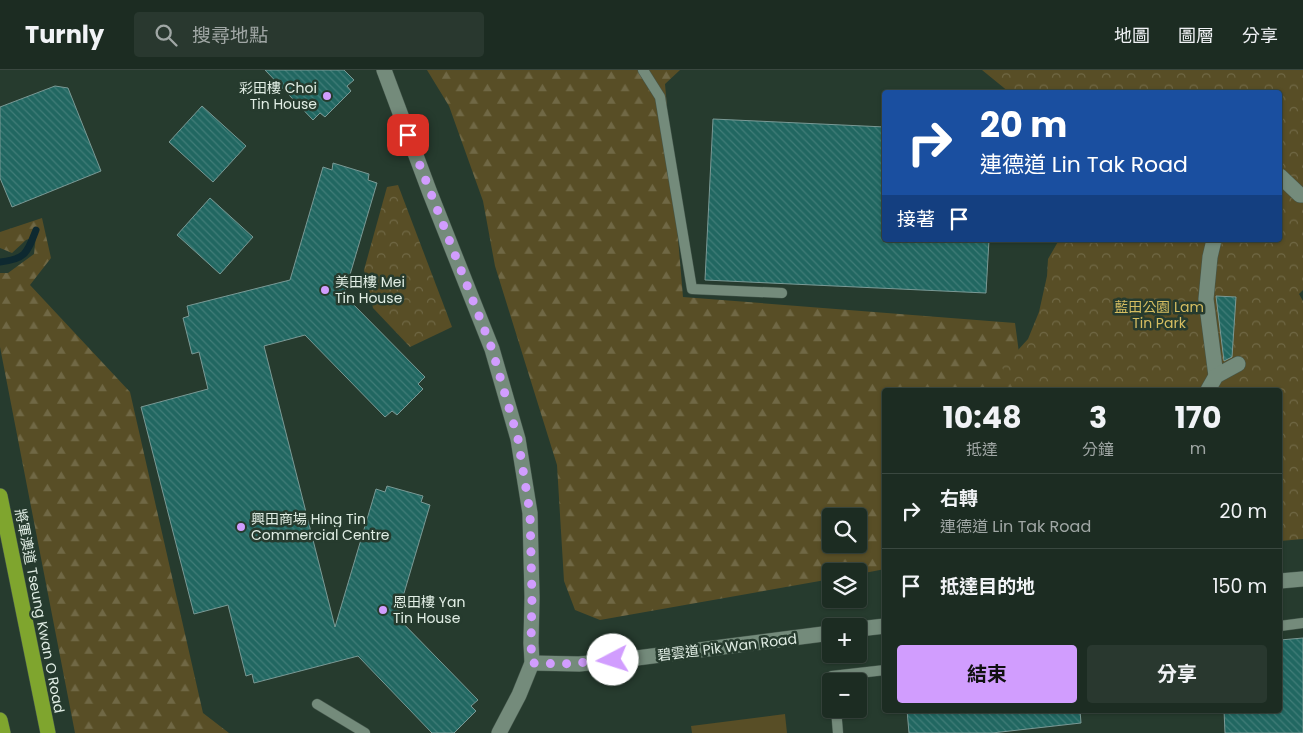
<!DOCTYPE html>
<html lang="zh-TW">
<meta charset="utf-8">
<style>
body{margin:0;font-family:Poppins,"Noto Sans TC",sans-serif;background:#29382f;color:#f1f3f6;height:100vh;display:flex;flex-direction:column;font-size:19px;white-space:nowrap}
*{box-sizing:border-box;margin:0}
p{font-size:16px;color:#a0a7a5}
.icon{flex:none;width:28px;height:28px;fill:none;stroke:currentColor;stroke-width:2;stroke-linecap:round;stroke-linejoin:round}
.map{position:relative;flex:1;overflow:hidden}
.details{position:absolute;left:882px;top:318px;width:400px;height:325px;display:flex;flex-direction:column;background:#1c2c22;border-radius:5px;box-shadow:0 1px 4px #0004,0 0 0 1px #3a4840}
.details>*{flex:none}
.banner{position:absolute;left:882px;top:20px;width:400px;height:152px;border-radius:5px;box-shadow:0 1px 4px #0004,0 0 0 1px #3a4840;background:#1a4fa0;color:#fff;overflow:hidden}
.controls{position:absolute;left:822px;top:438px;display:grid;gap:10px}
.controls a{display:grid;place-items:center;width:45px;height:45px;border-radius:5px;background:#1c2c22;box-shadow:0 1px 4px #0004,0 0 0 1px #3a4840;font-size:25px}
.pin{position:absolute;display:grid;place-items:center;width:42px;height:42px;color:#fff;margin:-21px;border-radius:10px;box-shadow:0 2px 8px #0006}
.me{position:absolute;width:55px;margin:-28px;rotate:265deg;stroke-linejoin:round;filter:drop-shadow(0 0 4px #0008)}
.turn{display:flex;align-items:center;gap:18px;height:105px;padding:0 15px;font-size:22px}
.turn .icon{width:65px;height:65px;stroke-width:2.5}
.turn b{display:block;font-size:35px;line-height:42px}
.then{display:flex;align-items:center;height:48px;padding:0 15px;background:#0003;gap:10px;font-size:19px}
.eta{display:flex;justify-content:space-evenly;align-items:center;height:85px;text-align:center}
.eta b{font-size:30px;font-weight:700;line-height:35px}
.cta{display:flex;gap:10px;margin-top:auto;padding:10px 15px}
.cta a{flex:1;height:58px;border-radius:5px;background:#d19dfe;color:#111;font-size:20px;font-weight:700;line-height:58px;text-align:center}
.cta a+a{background:#29382f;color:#f1f3f6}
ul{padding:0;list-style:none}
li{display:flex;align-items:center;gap:15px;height:75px;padding:0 15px;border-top:1px solid #3a4840}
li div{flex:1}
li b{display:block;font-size:19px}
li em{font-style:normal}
header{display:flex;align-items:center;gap:30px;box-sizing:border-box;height:70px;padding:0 25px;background:#1c2c22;border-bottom:1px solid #3a4840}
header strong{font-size:24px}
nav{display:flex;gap:28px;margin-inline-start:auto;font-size:18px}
.search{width:350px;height:45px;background:#29382f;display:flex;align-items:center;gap:12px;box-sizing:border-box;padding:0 18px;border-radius:5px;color:#a0a7a5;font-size:19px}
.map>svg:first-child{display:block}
</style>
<header>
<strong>Turnly</strong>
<div class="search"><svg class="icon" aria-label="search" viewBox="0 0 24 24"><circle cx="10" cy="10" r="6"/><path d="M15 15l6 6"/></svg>搜尋地點</div>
<nav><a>地圖</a><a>圖層</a><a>分享</a></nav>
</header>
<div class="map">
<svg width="1303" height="663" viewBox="0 0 1303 663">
<defs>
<pattern id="forest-firs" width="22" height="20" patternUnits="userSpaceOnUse" patternTransform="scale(1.25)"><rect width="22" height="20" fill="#584e26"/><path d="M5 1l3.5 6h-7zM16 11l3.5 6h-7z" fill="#706845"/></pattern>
<pattern id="park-crowns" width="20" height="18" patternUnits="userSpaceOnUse" patternTransform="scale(1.25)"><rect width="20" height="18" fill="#584e26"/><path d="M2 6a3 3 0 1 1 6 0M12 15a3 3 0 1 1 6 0" fill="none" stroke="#706845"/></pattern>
<pattern id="building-back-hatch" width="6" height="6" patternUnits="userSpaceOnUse" patternTransform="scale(1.25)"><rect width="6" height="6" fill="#216761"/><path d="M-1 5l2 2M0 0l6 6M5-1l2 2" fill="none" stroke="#417d78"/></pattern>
</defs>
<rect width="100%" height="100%" fill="#263b2e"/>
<g fill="url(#forest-firs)" fill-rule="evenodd">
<path d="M 427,0 L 680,0 L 665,14 L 683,227 L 1015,253 L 1024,320 L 885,320 L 885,499 L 859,504 L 859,501 L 831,501 L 831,509 L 600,550 L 575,540 L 564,511 L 557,395 L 495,196 L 483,131 L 449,36 ZM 831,446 L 859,446 L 859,474 L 831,474 Z"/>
<polygon points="42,148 51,188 30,215 130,322 203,643 229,663 75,663 0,277 0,203 8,203 34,184 36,166 26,170 12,183 0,178 0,162"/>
</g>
<g fill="url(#park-crowns)">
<polygon points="982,0 1303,0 1303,220 1299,224 1303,231 1303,469 1280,471 1280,320 1014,320 998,290 1018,280 1028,269 1039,242 1047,206 1048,189 1059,170 1280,170 1280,22 1009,22"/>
<polygon points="398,115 452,257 410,277 373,238 364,200 387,117"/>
</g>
<polygon fill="#584e26" points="785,644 787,663 692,663 691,656"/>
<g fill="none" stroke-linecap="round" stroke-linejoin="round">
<path stroke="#0e2930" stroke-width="7" d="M 0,192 C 26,189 27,183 36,160"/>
</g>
<g fill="url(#building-back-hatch)" stroke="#7a9995">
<polygon points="265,0 344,0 354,10 347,16 351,21 325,47 320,43 313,50"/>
<polygon points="55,16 68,18 101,101 12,137 0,108 0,37"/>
<polygon points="202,36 246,76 213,112 169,72"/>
<polygon points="713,49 885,57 885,170 989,170 986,223 705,210"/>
<polygon points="333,93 369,104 368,110 377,113 344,225 425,307 418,314 423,319 397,345 392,341 385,347 305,265 264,276 335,557 376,419 385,422 387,416 423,426 421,432 430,435 397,547 478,630 471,636 476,641 454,663 432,663 358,586 254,613 252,604 246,606 228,535 194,544 141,337 208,319 199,282 192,284 183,248 189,246 187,236 290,210 323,97 332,100"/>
<polygon points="210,128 253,167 220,204 177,165"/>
<polygon points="1216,226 1236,227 1232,287 1224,291"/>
<polygon points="1303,568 1303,663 1225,663 1224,640 1280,640 1280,570"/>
<polygon points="907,640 1080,640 1081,653 992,663 909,663"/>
</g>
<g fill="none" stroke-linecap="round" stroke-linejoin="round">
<defs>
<g id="lane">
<polyline points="643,0 660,27 692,219 782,223"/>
<polyline points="1280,556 1303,553"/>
<polyline points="833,611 832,606 885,600"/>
<polyline points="317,634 365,663"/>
<polyline points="836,639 838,663"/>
</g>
<g id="street">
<polyline points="1280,106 1300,125 1303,125"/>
<polyline points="1214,170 1210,187 1206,229 1216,306"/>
<polyline points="1208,320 1216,306 1238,294"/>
</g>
<g id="secondary">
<polyline points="384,0 430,123 492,279 518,369 530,443 532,527 531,573 532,593 519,625 499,663"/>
<polyline points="1280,511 1303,509"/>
<polyline points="859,559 885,556"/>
<polyline points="532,593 579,594 629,589 831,563"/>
</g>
<g id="highway">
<polyline points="0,426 48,663"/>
<polyline points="0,650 3,663"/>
</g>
</defs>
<use href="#lane" stroke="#45574c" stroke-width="11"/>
<use href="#street" stroke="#45574c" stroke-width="16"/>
<use href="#secondary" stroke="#45574c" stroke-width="16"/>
<use href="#highway" stroke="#45574c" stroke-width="16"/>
<use href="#lane" stroke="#748b7b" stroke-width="10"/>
<use href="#street" stroke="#748b7b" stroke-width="15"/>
<use href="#secondary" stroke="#748b7b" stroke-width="15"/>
<use href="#highway" stroke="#7fa52e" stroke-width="15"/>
</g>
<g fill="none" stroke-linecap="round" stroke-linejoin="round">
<polyline stroke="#d19dfe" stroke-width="9" stroke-dasharray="0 16.2" points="408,65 492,279 518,369 530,443 532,527 531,573 532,593 562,594 613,590"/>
</g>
<g fill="#d19dfe" stroke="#263b2e" stroke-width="2">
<circle cx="327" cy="26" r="5"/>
<circle cx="325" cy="220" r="5"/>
<circle cx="241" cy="457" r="5"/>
<circle cx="383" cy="540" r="5"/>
</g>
<g text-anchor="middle" stroke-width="5" stroke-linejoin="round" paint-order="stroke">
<g font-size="14" fill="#e1eee5" stroke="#263b2e" text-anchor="start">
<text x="317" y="23" text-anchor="end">彩田樓 Choi<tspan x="317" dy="16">Tin House</tspan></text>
<text x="335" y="217">美田樓 Mei<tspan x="335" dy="16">Tin House</tspan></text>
<text x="251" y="454">興田商場 Hing Tin<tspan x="251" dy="16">Commercial Centre</tspan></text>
<text x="393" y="537">恩田樓 Yan<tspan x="393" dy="16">Tin House</tspan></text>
</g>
<g font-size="14" fill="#d6be61" stroke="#263b2e">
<text x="1159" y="242">藍田公園 Lam<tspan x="1159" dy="16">Tin Park</tspan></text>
</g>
<g font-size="14" fill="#e1eee5" stroke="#263b2e">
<text transform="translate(40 541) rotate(79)" y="5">將軍澳道 Tseung Kwan O Road</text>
<text transform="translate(727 577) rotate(-7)" y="5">碧雲道 Pik Wan Road</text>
</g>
</g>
</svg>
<div class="controls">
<a><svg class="icon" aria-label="search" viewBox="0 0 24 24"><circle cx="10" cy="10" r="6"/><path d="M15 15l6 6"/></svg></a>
<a><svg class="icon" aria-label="layers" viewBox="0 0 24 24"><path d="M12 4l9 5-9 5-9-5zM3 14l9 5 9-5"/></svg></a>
<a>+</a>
<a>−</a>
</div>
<div class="pin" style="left:408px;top:65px;background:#d93025"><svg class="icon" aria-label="arrive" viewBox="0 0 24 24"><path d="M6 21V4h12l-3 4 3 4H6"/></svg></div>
<svg class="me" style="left:613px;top:590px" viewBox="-20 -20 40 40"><circle r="19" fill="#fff"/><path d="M0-13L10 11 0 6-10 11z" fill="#d19dfe"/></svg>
<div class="banner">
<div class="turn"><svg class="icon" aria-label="right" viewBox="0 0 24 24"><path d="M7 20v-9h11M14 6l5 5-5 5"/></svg><div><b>20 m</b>連德道 Lin Tak Road</div></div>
<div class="then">接著<svg class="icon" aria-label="arrive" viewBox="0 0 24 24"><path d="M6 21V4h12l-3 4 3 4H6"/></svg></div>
</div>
<section class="details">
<div class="eta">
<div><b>10:48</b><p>抵達</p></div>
<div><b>3</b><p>分鐘</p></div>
<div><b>170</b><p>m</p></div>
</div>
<ul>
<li><svg class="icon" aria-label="right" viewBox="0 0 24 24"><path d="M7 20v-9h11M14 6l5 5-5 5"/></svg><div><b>右轉</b><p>連德道 Lin Tak Road</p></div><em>20 m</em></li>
<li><svg class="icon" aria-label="arrive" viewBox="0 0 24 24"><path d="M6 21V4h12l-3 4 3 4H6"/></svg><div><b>抵達目的地</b></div><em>150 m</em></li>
</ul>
<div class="cta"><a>結束</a><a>分享</a></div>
</section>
</div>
